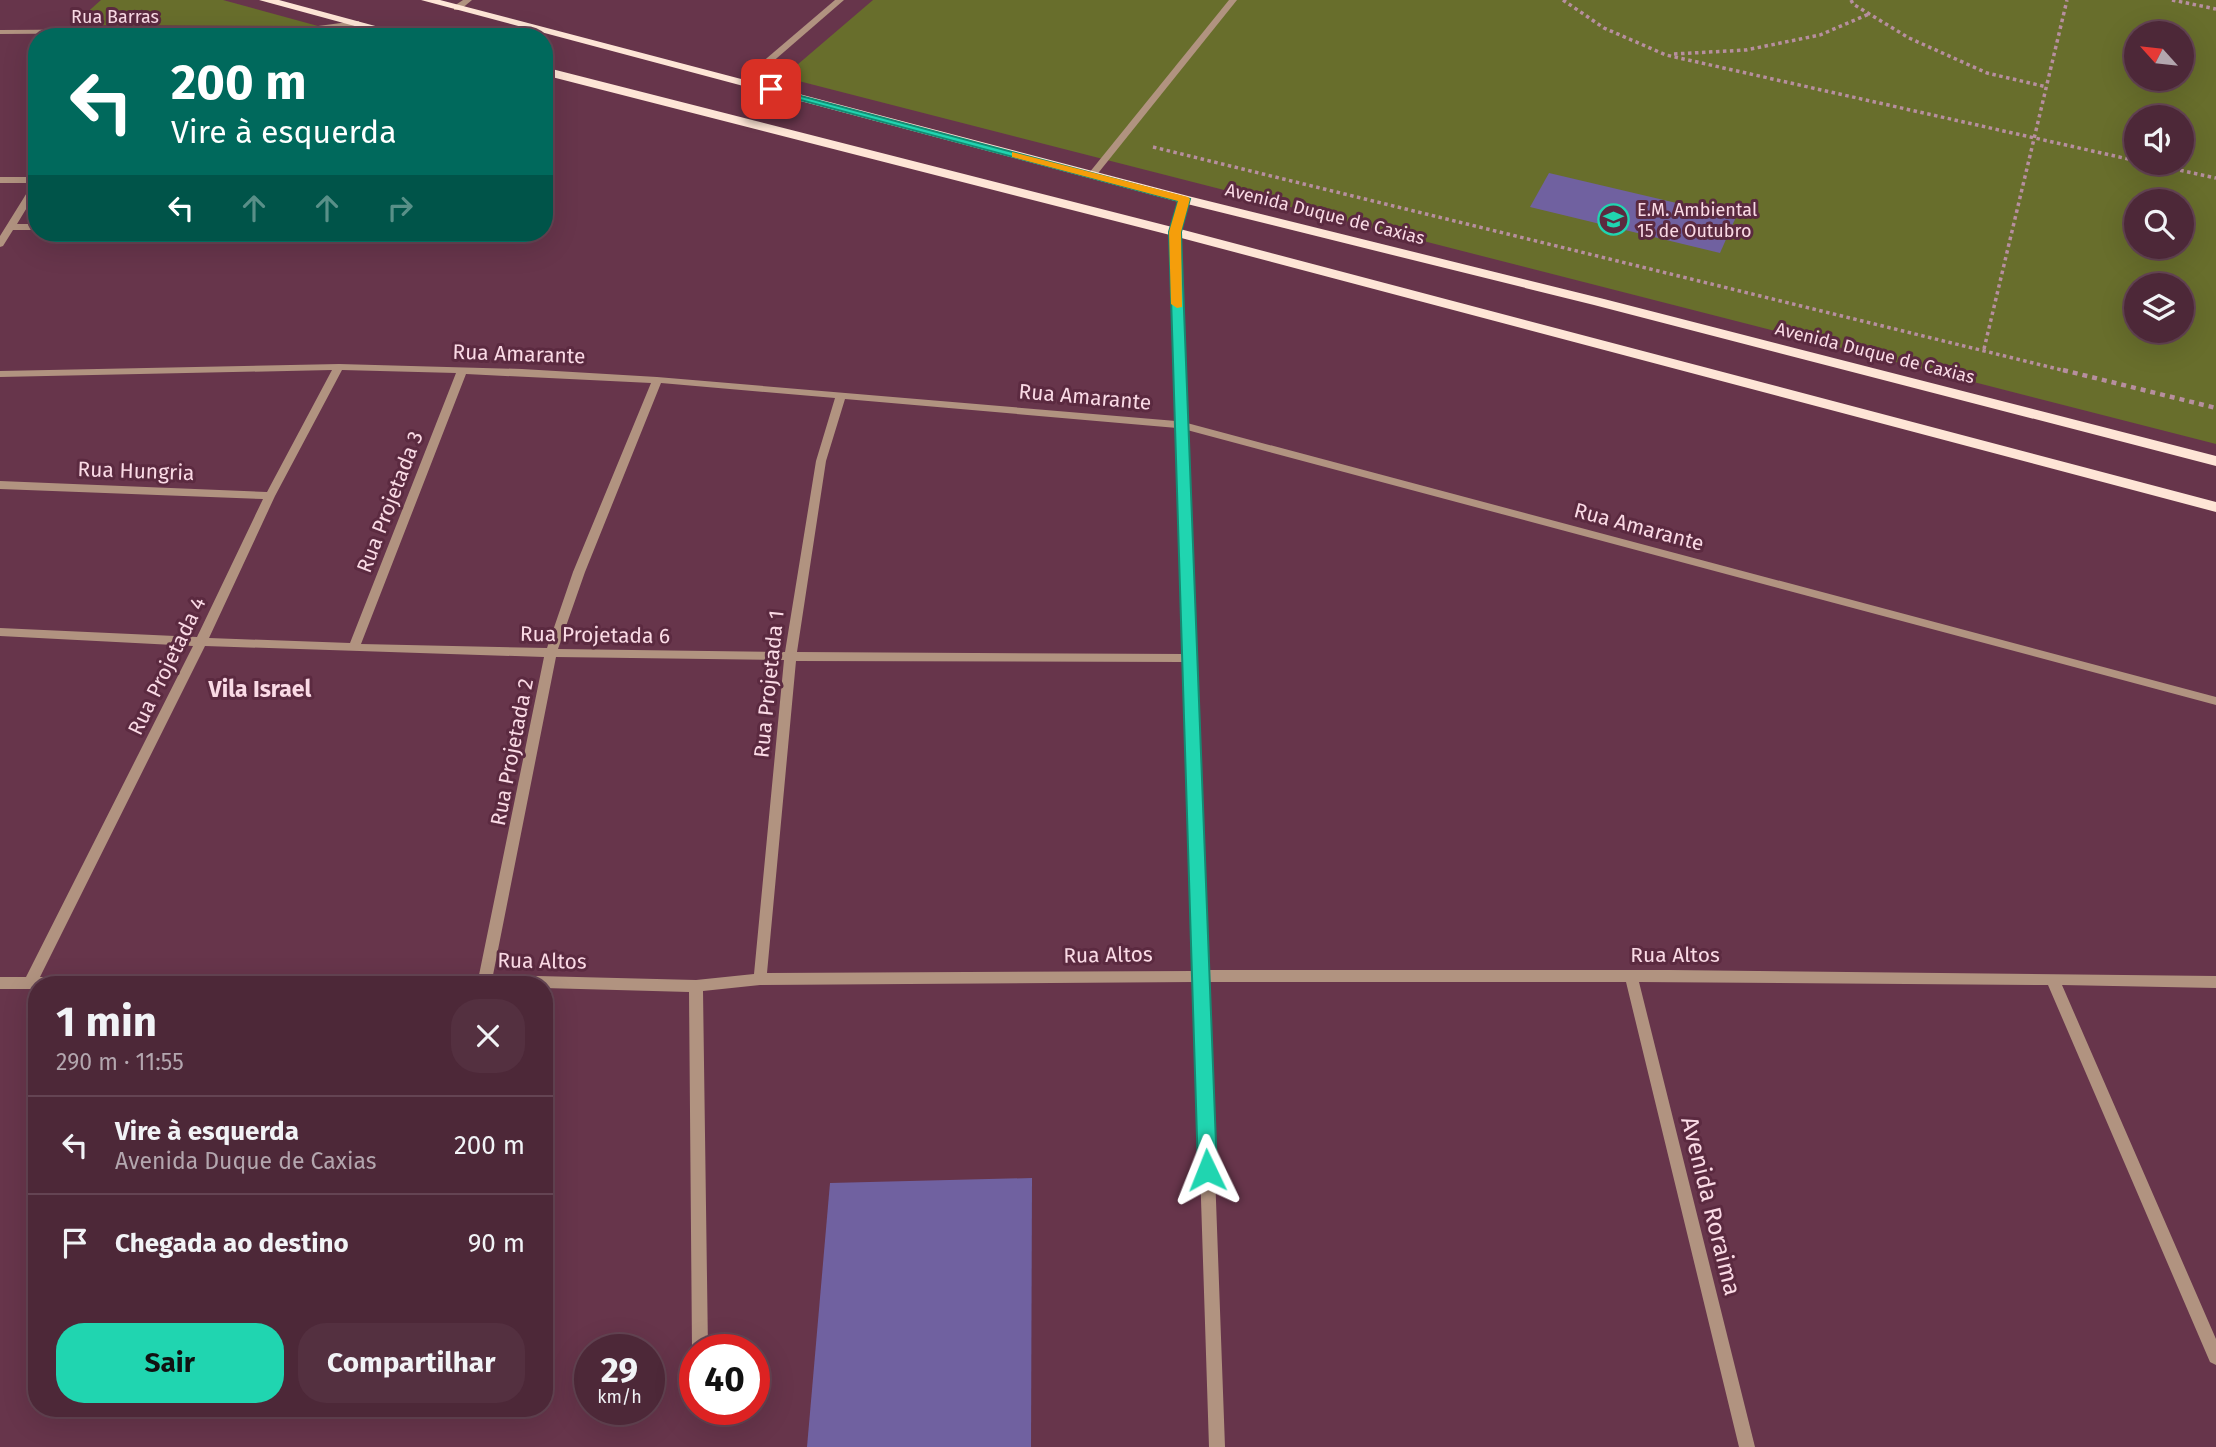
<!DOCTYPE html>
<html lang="pt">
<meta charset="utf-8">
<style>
body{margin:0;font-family:"Fira Sans",sans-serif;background:#543040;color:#f1f3f6;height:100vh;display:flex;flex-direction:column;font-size:26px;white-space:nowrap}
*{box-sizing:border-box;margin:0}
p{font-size:23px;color:#b3a6ae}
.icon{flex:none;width:38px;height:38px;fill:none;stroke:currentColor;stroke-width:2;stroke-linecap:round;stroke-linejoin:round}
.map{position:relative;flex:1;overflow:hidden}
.drawer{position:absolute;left:28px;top:976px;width:525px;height:441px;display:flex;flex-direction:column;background:#4d2838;border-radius:28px;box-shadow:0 7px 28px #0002,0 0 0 2px #644453}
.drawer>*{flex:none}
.guide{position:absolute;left:28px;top:28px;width:525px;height:214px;border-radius:28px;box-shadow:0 7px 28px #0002,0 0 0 2px #644453;background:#00695c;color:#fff;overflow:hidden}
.needle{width:46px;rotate:297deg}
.tools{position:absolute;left:2124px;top:21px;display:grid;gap:14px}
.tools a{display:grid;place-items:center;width:70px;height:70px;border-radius:50%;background:#4d2838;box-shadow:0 7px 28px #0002,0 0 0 2px #644453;font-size:35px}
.speed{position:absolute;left:574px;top:1334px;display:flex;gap:14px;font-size:35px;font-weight:700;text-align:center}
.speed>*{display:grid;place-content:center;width:91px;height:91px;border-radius:50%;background:#4d2838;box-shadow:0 7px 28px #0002,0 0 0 2px #644453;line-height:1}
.speed small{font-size:18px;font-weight:400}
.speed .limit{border:10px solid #d22;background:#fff;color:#111}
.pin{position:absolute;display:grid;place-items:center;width:60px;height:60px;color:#fff;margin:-30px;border-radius:14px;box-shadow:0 4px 10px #0006}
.me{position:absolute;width:77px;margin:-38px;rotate:358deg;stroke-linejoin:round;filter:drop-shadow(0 0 5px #0008)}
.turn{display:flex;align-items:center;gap:24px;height:147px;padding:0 28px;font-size:32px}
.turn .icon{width:91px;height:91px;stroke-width:2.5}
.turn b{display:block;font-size:49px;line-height:60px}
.lanes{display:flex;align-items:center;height:66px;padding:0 28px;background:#0003;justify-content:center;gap:35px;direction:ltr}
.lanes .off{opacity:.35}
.round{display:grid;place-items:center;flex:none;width:74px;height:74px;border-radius:28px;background:#543040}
.summary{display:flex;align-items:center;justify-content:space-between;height:119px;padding:0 28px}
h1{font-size:42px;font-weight:700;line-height:52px}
.button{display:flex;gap:14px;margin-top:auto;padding:14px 28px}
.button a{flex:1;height:80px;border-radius:28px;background:#20d5b0;color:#111;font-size:28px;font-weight:700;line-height:80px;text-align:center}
.button a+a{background:#543040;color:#f1f3f6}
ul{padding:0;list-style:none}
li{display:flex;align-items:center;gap:21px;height:98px;padding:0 28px;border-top:2px solid #644453}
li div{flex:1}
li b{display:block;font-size:26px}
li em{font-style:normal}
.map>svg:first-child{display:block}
</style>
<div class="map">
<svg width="2216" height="1447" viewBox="0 0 2216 1447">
<rect width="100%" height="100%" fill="#67354b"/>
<g fill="#686e2c" fill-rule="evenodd">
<polygon points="101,0 223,0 318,26 73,25"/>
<path d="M 873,0 L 2216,0 L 2216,444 L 783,77 ZM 2137,33 L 2182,33 L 2182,79 L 2137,79 ZM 2137,117 L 2182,117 L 2182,163 L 2137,163 ZM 2137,201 L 2182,201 L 2182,247 L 2137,247 ZM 2137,285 L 2182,285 L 2182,331 L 2137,331 Z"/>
</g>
<g fill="#7061a0">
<polygon points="1549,173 1736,217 1720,253 1530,207"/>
<polygon points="1032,1178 1031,1447 807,1447 830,1183"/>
</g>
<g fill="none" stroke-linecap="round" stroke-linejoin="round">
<g stroke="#b78f9f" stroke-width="3.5" stroke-dasharray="3.5 3.5" stroke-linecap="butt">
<polyline points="1563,0 1604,28 1666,55 2137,161"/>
<polyline points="1851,0 1853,4 1909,38 1987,73 2047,87"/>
<polyline points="2172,0 2216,9"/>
<polyline points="1674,54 1746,50 1820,35 1869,14"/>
<polyline points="1153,147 2070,372"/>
<polyline points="2146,163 2216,178"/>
<polyline points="1984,349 2067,0"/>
</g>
<polyline stroke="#b78f9f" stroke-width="4.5" stroke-dasharray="5 5" stroke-linecap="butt" points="2063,370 2216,408"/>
<g fill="#b19380" fill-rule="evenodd">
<polygon points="463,0 472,0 460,10 454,10 454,6"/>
<polygon points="835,0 844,0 747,84 741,84 741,80"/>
<polygon points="1229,0 1237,0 1095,177 1089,177 1089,173"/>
<polygon points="356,21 359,21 359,25 303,32 0,34 0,30 303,28"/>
<polygon points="0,177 37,177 37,191 17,224 37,224 37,230 13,230 3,246 0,247 0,236 33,183 0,183"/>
<path d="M 1184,196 L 1189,199 L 1180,232 L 1187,423 L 2216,697 L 2216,705 L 1187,430 L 1207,970 L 1670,970 L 2216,976 L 2216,988 L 2062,985 L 2216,1339 L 2216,1365 L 2210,1362 L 2048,985 L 1639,982 L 1755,1447 L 1739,1447 L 1626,982 L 1208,982 L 1225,1447 L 1209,1447 L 1194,982 L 760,985 L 703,991 L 708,1349 L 695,1349 L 695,1355 L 692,1349 L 689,992 L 544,988 L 544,985 L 37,985 L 37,989 L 0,989 L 0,977 L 26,977 L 193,646 L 0,636 L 0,628 L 197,637 L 263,499 L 0,489 L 0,481 L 267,492 L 332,370 L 0,377 L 0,371 L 339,364 L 522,369 L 657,377 L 1176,421 L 1170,232 L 1179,199 ZM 342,370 L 456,373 L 350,643 L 209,638 L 275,496 ZM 466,374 L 651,383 L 573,572 L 547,648 L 361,644 ZM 661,383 L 835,398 L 816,461 L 785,652 L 558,649 L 585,572 ZM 845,399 L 1177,428 L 1184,654 L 797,652 L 826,461 ZM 205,646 L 544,657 L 479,975 L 40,977 ZM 556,657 L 784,660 L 754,974 L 696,980 L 493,975 ZM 796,661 L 1184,662 L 1194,971 L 767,973 Z"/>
</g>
<g fill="#fee5d6" fill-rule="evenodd">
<polygon points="259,0 279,0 416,37 395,37"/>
<polygon points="421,0 440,0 1188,196 1604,299 2216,456 2216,466 1594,305 1179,202"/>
<polygon points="544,67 1180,229 2216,502 2216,512 1170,235 544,75"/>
</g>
</g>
<polygon fill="#20d5b0" stroke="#158a72" stroke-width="2" points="767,87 1190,199 1181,232 1217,1170 1214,1176 1207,1178 1200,1176 1198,1170 1169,232 1178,201 767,91"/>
<polygon fill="#f59e0b" points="1012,152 1188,197 1190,199 1181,232 1182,307 1177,308 1171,304 1169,232 1178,201 1012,157"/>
<defs>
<symbol id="school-ring" viewBox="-11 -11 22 22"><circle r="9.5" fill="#5b2a40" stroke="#20d5b0" stroke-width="1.5"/><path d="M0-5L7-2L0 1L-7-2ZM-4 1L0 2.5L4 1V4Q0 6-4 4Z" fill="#20d5b0"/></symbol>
</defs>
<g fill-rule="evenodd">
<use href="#school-ring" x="1596" y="202" width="35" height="35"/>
</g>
<g text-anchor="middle" stroke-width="6" stroke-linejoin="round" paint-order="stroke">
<g font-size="18" fill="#fadae5" stroke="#5b2a40">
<text x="115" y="23">Rua Barras</text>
<text transform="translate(1325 214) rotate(14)" y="6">Avenida Duque de Caxias</text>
<text transform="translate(1875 353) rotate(14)" y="6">Avenida Duque de Caxias</text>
</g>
<g font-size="18" fill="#fadae5" stroke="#5b2a40" text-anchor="start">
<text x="1637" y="216">E.M. Ambiental<tspan x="1637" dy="21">15 de Outubro</tspan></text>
</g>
<g font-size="21" fill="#fadae5" stroke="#5b2a40">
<text transform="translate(519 354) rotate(2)" y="7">Rua Amarante</text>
<text transform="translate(1085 397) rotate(5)" y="7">Rua Amarante</text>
<text transform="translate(136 471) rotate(2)" y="7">Rua Hungria</text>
<text transform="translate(390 502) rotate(-69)" y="7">Rua Projetada 3</text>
<text transform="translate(1639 527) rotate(15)" y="7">Rua Amarante</text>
<text transform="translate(595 635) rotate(1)" y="7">Rua Projetada 6</text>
<text transform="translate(167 666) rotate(-64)" y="7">Rua Projetada 4</text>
<text transform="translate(769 684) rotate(-84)" y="7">Rua Projetada 1</text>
<text transform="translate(512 752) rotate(-79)" y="7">Rua Projetada 2</text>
<text transform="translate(1108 955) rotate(-1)" y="7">Rua Altos</text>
<text x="1675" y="962">Rua Altos</text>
<text transform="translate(542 961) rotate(1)" y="7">Rua Altos</text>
</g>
<g font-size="23" font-weight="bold" fill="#fadae5" stroke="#5b2a40">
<text x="260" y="697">Vila Israel</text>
</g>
<g font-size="24" fill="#fadae5" stroke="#5b2a40">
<text transform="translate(1711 1206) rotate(76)" y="8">Avenida Roraima</text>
</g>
</g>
</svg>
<div class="tools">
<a><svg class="needle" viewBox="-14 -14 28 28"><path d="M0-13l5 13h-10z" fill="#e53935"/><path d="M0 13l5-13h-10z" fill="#b3a6ae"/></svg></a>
<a><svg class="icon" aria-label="sound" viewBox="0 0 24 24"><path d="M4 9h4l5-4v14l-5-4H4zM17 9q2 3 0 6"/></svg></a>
<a><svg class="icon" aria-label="search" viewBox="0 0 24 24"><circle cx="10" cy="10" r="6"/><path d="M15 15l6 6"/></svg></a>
<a><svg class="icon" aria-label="layers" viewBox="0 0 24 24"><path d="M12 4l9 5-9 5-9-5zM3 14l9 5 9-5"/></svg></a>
</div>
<div class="speed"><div>29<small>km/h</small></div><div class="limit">40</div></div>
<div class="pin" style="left:771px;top:89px;background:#d93025"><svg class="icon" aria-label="arrive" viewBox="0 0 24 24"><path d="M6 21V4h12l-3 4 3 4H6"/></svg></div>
<svg class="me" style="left:1207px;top:1170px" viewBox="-20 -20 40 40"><path d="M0-17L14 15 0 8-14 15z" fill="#20d5b0" stroke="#fff" stroke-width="4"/></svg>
<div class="guide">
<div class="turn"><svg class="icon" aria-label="left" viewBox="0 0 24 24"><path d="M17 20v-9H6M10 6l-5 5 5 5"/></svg><div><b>200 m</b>Vire à esquerda</div></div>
<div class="lanes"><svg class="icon" aria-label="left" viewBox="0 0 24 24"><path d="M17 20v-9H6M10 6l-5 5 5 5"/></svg><svg class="icon off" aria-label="ahead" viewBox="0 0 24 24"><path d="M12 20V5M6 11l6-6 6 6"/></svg><svg class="icon off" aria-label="ahead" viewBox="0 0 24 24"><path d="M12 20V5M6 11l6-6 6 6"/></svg><svg class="icon off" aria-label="right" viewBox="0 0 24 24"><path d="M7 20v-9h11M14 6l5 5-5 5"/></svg></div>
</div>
<section class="drawer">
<div class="summary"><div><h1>1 min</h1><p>290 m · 11:55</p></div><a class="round"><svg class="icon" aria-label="close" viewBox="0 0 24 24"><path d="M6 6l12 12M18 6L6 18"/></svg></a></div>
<ul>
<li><svg class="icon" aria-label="left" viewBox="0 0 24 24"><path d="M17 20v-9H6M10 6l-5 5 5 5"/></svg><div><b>Vire à esquerda</b><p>Avenida Duque de Caxias</p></div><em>200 m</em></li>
<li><svg class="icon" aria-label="arrive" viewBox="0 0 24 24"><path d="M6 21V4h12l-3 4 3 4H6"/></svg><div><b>Chegada ao destino</b></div><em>90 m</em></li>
</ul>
<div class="button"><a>Sair</a><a>Compartilhar</a></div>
</section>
</div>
